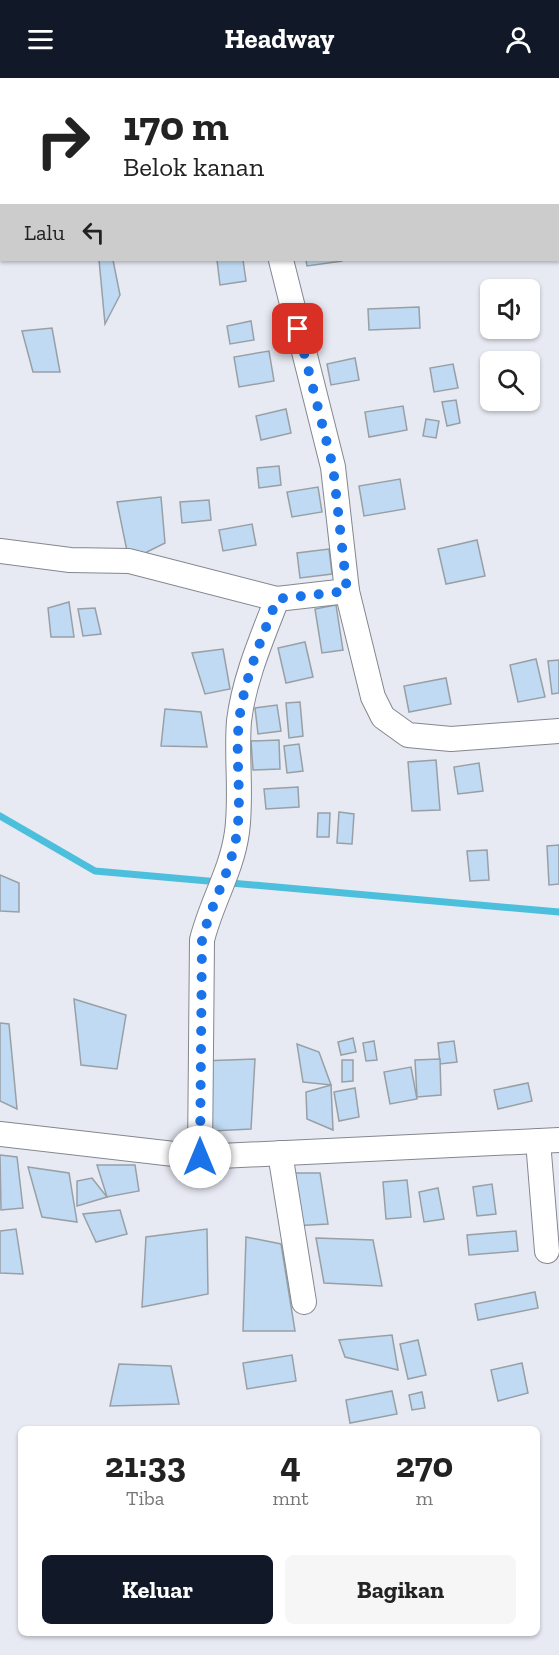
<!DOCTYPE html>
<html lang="id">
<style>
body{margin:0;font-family:"Zilla Slab",serif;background:#f6f6f6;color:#222;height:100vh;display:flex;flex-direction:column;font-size:22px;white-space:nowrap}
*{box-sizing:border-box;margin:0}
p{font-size:20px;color:#767676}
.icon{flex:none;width:33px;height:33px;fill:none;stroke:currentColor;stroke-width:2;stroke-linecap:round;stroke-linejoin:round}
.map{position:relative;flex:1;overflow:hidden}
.panel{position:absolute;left:18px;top:1348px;width:522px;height:210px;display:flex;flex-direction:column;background:#fff;border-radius:9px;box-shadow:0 2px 4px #0004}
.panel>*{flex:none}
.top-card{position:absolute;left:0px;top:0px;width:560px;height:183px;box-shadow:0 2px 4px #0004;background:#fff;color:#222;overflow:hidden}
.fabs{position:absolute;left:480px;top:201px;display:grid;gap:12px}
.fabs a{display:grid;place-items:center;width:60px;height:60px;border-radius:9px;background:#fff;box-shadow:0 2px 4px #0004;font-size:30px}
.pin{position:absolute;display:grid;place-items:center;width:51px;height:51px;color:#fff;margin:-26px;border-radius:12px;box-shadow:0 3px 9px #0006}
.me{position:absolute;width:66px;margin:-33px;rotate:0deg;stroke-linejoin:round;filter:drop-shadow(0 0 4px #0008)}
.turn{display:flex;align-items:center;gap:21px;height:126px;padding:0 24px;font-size:27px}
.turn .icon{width:78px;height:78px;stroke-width:2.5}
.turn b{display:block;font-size:42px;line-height:51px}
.then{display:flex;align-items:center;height:57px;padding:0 24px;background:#0003;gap:12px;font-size:22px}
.eta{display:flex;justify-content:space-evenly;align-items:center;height:102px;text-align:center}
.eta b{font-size:36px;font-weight:700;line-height:42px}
.action{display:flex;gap:12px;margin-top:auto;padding:12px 24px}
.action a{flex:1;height:69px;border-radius:9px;background:#111827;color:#fff;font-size:24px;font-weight:700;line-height:69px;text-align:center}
.action a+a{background:#f6f6f6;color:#222}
header{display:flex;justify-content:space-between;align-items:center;height:78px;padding:0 24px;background:#111827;color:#fff;font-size:27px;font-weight:700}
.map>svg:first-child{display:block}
</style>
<header><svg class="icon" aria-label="menu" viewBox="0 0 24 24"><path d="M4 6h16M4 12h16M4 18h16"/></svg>Headway<svg class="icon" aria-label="person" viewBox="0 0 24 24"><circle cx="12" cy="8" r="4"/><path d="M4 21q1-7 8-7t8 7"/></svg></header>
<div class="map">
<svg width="559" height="1577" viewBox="0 0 559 1577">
<rect width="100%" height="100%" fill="#e7eaf3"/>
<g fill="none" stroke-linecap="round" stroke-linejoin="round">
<polyline stroke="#4cbfdd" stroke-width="7" points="0,738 95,793 559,834"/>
</g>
<g fill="#bfdaf2" stroke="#98a0a6" stroke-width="1.5">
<polygon points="99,182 113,182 120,217 105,246"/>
<polygon points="217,182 243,182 246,203 220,207"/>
<polygon points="306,182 342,182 342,183 307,188"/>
<polygon points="419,229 420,250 369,252 368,231"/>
<polygon points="251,243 254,262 230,266 227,248"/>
<polygon points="52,250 60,294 33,294 22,253"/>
<polygon points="269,273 274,303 239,309 234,279"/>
<polygon points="355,280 359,302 331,307 327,286"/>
<polygon points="453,286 458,310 434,314 430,290"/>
<polygon points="456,322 460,345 447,348 442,324"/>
<polygon points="403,328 407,352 369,359 365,334"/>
<polygon points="286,331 291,355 261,362 256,338"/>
<polygon points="426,341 439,343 436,360 423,358"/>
<polygon points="279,388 281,407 259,410 257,390"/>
<polygon points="400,401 405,431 364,438 359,408"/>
<polygon points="318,409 322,434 292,439 287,414"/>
<polygon points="161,419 165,465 129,483 117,424"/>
<polygon points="209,422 211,442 182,445 180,424"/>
<polygon points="252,446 256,467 223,473 219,452"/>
<polygon points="477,462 485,498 446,506 438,471"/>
<polygon points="329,471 332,496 300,500 297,475"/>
<polygon points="69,524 74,559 51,559 48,530"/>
<polygon points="336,527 343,572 322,575 315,531"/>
<polygon points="95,530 101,556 83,558 78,531"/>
<polygon points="305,564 313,599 286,605 278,570"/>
<polygon points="223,571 230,611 205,616 192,575"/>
<polygon points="536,581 545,619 518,624 510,587"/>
<polygon points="559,582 559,615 552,616 548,583"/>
<polygon points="446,600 451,626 409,634 404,608"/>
<polygon points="300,624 303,658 289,660 286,625"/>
<polygon points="277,627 281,653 258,656 255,630"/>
<polygon points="165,631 201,634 207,669 161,668"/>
<polygon points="279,662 280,691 253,692 251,663"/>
<polygon points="299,666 303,693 287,695 284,668"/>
<polygon points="436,682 440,732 412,733 408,684"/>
<polygon points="479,685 483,713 458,716 454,689"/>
<polygon points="298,709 299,729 266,731 264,711"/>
<polygon points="339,734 354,736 352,766 337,765"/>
<polygon points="318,735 330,735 329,759 317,759"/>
<polygon points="559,767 559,806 549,807 547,768"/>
<polygon points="487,772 489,802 470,803 467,773"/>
<polygon points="0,797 19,805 19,834 0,833"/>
<polygon points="74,921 126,937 117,991 81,987"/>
<polygon points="0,945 9,946 17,1031 0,1023"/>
<polygon points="353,960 356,974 341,977 338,964"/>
<polygon points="374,963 377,982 366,983 363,965"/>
<polygon points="454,963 457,984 440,986 438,965"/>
<polygon points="297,966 319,974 331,1007 303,1004"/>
<polygon points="255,981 251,1051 212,1053 201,983"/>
<polygon points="440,981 441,1017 417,1019 415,982"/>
<polygon points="342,982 353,982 353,1003 342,1004"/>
<polygon points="411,989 417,1021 390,1026 384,994"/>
<polygon points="528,1005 532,1023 498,1031 494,1012"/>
<polygon points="331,1007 333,1052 307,1041 306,1014"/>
<polygon points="355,1010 359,1039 339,1043 334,1014"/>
<polygon points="0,1077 17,1079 23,1130 1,1132"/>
<polygon points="97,1087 135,1087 139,1113 107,1119"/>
<polygon points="28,1089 69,1095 77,1144 42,1139"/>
<polygon points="289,1095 320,1095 328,1146 292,1148"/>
<polygon points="92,1100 107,1119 77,1128 77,1103"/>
<polygon points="407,1102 411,1139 386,1141 383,1104"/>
<polygon points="492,1106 496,1136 477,1138 473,1109"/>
<polygon points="438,1110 444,1141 424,1144 419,1114"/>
<polygon points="120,1132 127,1156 96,1164 83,1136"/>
<polygon points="16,1151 23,1196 0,1195 0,1153"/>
<polygon points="207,1151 208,1216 142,1229 146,1159"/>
<polygon points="516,1153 518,1173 469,1177 467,1157"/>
<polygon points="246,1159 281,1166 295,1253 243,1253"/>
<polygon points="316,1160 373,1162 382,1208 324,1205"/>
<polygon points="535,1214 538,1230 478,1242 475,1226"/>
<polygon points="392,1257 398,1292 345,1279 339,1262"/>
<polygon points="418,1262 426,1297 408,1301 400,1266"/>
<polygon points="292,1277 296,1303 247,1311 243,1285"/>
<polygon points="522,1285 528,1315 498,1323 491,1292"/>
<polygon points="119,1286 171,1288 179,1326 110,1328"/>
<polygon points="392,1313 397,1336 350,1345 346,1322"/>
<polygon points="422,1314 425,1330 412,1332 409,1317"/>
</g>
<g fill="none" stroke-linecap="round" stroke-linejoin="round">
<defs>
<g id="minor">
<polyline points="241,0 241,2"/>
<polyline points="281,182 333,389 347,513 373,619 383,639 408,657 451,661 559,653"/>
<polyline points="0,473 70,482 129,483 277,521 347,513"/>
<polyline points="0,1056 200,1079 559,1062"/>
<polyline points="538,1063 547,1173"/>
<polyline points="280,1075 304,1224"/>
<path d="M 200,1079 L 202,862 C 211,825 232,792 237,754 C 242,717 236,680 239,643 C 244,601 262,560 277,521"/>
</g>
</defs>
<use href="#minor" stroke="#84878f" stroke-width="26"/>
<use href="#minor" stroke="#fff" stroke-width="24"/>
</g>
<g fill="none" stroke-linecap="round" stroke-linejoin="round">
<path stroke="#1a73e8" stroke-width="10" stroke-dasharray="0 18" d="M 200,1079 L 202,862 C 211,825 232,792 237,754 C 242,717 235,680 239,643 C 244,601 262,560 277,521 L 347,513 L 333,389 L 298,251"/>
</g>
</svg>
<div class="fabs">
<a><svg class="icon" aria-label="sound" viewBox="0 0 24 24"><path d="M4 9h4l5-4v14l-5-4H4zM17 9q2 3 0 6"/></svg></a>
<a><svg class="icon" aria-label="search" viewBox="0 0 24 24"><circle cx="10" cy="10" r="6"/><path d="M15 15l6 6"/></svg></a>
</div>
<div class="pin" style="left:298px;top:251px;background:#d93025"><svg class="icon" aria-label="arrive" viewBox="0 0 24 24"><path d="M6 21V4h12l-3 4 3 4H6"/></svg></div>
<svg class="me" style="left:200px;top:1079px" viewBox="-20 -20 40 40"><circle r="19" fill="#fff"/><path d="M0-13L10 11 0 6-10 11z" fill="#1a73e8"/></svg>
<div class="top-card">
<div class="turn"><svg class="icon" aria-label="right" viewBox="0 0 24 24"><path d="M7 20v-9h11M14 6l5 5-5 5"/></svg><div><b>170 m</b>Belok kanan</div></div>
<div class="then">Lalu<svg class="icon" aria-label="left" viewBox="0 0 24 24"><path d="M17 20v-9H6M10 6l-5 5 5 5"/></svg></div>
</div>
<section class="panel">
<div class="eta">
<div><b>21:33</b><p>Tiba</p></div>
<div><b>4</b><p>mnt</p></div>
<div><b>270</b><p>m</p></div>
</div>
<div class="action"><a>Keluar</a><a>Bagikan</a></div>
</section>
</div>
